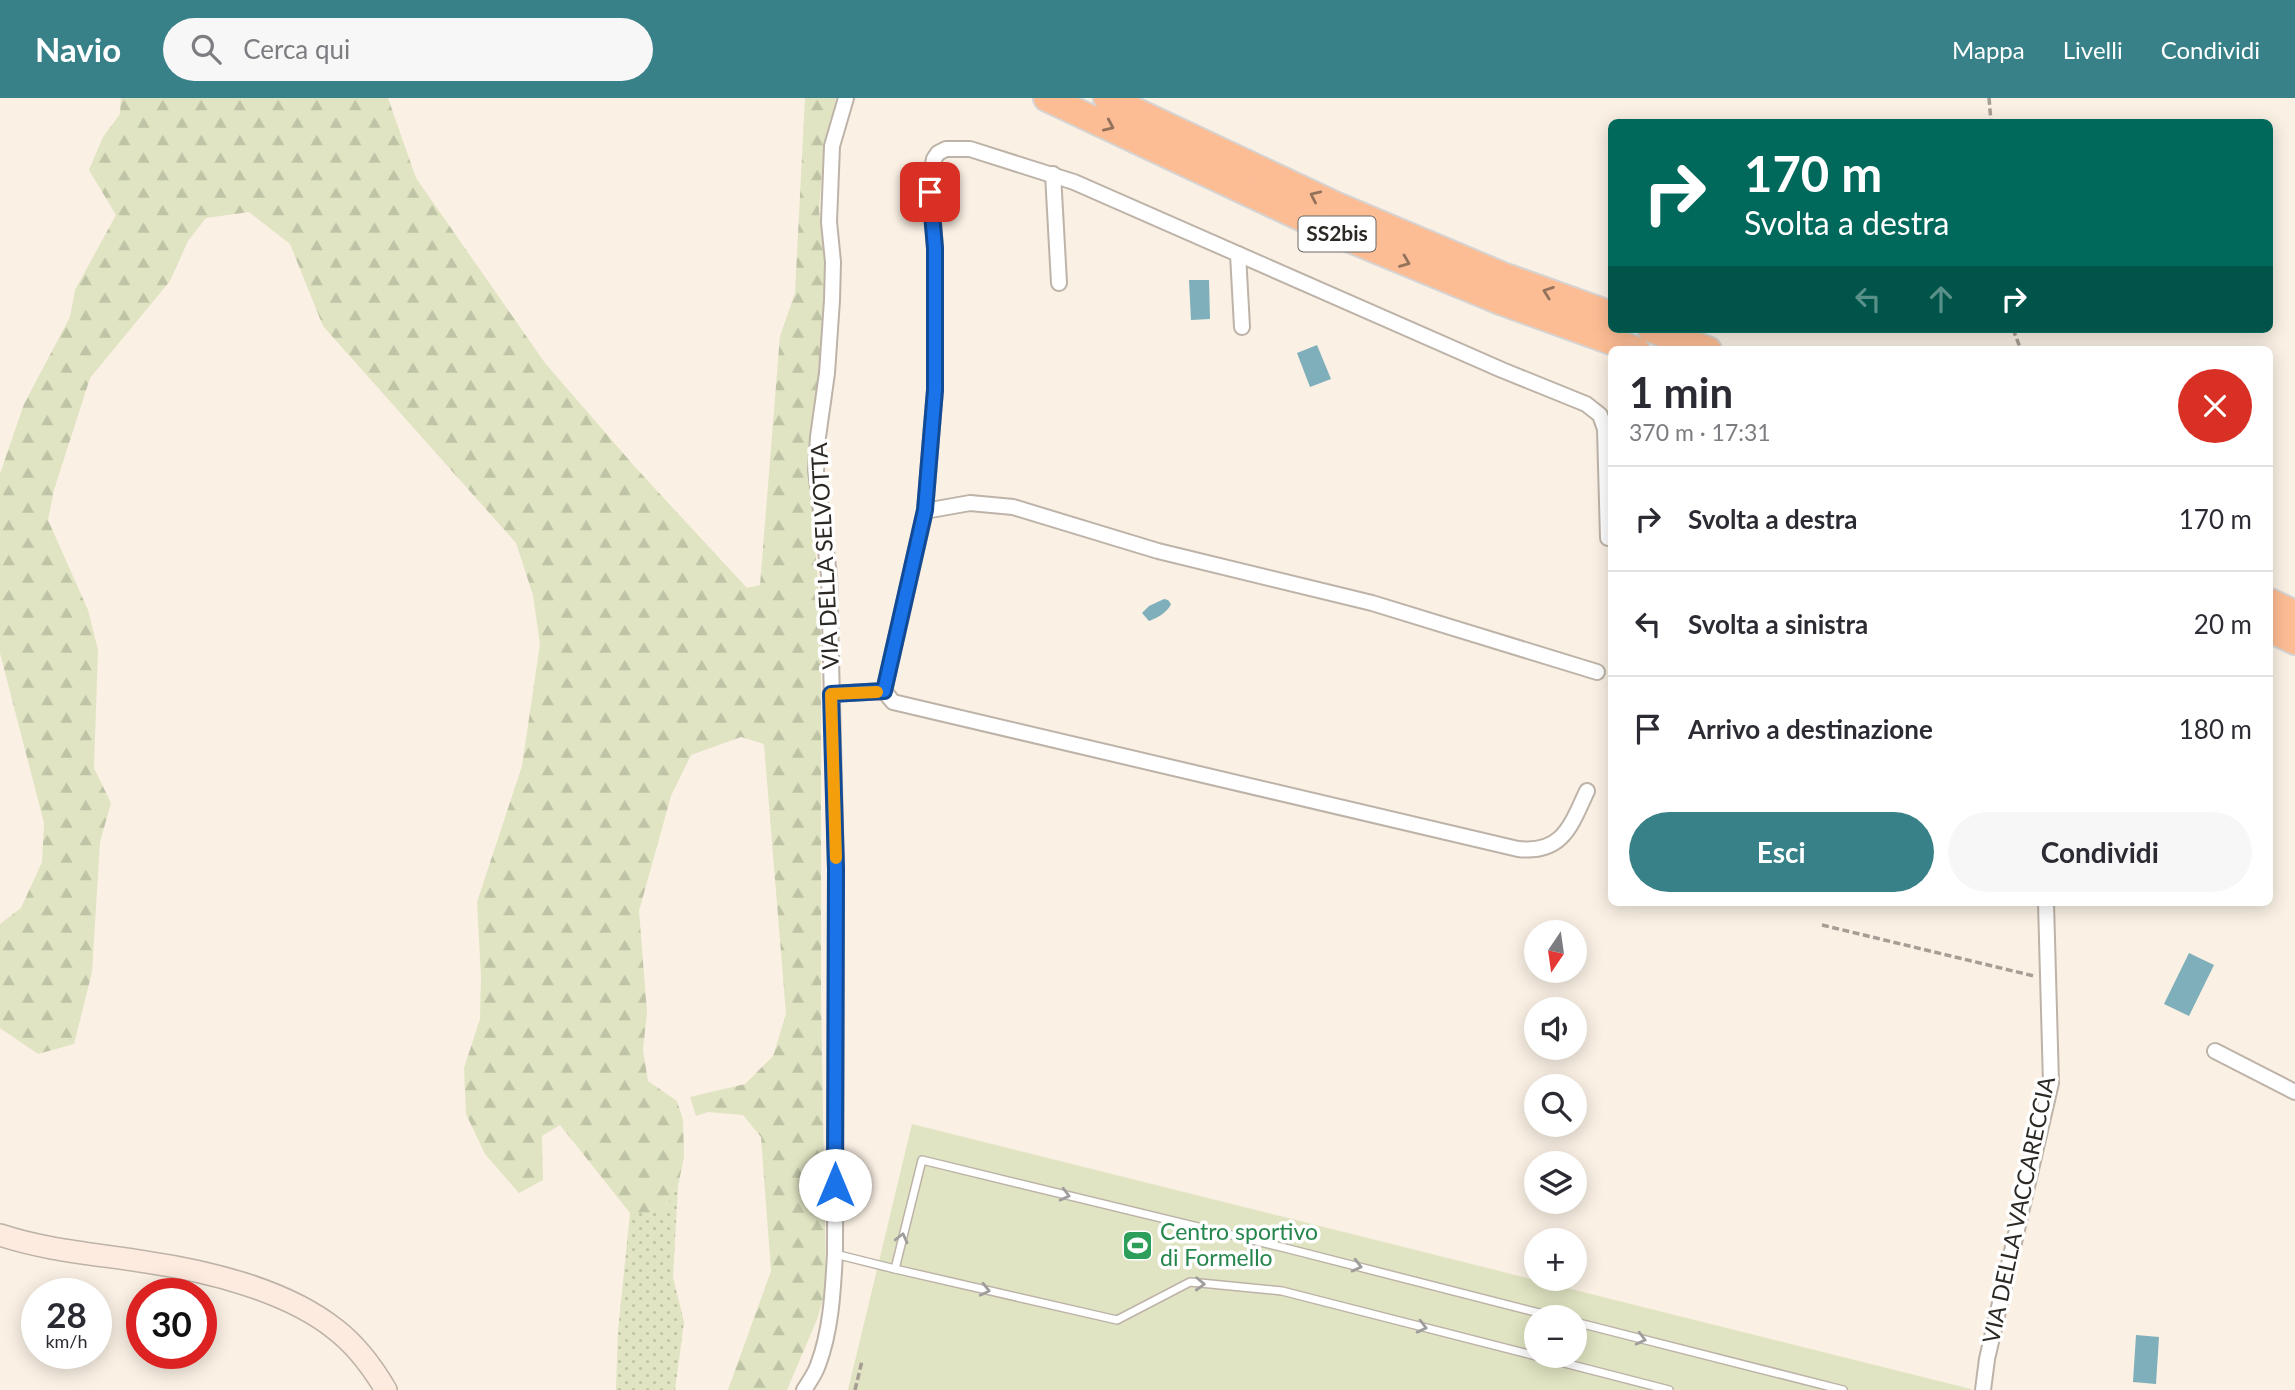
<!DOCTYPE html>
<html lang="it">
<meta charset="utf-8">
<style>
body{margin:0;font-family:Lato,sans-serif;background:#f7f7f7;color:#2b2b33;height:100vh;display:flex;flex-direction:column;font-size:26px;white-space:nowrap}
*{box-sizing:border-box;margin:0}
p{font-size:23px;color:#7c7c81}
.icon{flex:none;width:38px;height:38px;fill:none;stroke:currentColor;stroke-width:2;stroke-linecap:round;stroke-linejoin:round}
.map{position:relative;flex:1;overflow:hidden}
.details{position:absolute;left:1608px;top:248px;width:665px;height:560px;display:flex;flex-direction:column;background:#fff;border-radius:10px;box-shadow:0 4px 18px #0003}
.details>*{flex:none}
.guide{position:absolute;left:1608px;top:21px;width:665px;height:214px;border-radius:10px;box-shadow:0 4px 18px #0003;background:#00695c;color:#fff;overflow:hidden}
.needle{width:46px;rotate:193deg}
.controls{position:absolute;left:1524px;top:822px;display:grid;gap:14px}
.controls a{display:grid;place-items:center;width:63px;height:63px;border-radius:50%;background:#fff;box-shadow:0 4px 18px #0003;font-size:35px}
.speed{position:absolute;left:21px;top:1180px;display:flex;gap:14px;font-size:35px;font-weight:700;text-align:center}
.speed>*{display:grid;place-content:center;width:91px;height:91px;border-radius:50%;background:#fff;box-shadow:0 4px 18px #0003;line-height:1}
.speed small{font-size:18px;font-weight:400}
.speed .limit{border:10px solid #d22;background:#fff;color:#111}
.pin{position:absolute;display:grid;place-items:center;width:60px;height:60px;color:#fff;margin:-30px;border-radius:14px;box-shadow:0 4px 10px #0006}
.me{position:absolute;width:77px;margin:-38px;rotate:0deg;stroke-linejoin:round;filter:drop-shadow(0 0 5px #0008)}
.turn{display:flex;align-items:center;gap:24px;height:147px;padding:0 21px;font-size:32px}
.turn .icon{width:91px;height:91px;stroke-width:2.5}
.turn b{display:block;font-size:49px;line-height:60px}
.lanes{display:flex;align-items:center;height:66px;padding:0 21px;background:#0003;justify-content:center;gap:35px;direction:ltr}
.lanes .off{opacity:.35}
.round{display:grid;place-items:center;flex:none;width:74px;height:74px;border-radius:37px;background:#f7f7f7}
.overview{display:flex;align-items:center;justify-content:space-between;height:119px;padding:0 21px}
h1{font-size:42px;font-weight:700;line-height:52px}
.primary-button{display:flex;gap:14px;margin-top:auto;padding:14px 21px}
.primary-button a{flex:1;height:80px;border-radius:42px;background:#398188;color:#fff;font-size:28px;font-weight:700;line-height:80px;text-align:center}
.primary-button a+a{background:#f7f7f7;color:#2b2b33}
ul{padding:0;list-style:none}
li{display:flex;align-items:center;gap:21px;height:105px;padding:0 21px;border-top:2px solid #e1e1e2}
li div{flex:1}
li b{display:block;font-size:26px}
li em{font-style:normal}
header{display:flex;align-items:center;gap:42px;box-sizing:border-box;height:98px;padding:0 35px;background:#398188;color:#fff}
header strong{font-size:33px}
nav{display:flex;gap:38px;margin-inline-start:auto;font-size:24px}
.search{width:490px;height:63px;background:#f7f7f7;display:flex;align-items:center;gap:18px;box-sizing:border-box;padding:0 24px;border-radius:38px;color:#7c7c81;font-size:26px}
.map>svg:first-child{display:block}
</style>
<header>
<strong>Navio</strong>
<div class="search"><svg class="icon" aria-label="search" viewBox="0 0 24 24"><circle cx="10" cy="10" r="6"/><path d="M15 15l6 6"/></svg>Cerca qui</div>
<nav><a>Mappa</a><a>Livelli</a><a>Condividi</a></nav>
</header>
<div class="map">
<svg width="2295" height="1292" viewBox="0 0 2295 1292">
<defs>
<pattern id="grass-dots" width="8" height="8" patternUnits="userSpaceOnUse" patternTransform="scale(1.75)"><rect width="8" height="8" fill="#e0e4c2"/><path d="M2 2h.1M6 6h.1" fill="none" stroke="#c0c4a7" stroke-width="1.8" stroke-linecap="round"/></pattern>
<pattern id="forest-firs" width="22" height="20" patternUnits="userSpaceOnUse" patternTransform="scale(1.75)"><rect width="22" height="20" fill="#e0e4c2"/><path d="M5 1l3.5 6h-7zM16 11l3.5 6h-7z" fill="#c0c4a7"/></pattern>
</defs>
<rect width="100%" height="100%" fill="#faf0e4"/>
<polygon fill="url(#grass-dots)" points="678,1088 673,1179 684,1224 675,1292 616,1292 618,1233 630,1115 663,1113"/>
<polygon fill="url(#forest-firs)" points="121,0 388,0 416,80 545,265 635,369 747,490 760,487 780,238 795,195 805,0 836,0 824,51 819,112 828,194 824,242 811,334 813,427 821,521 821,899 826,1190 818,1219 787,1292 728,1292 771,1173 761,1039 743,1017 708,1014 696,1018 690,999 745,986 773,958 786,916 764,646 741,639 691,657 671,698 639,813 647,914 643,952 648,983 677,1003 683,1022 684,1059 678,1088 663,1114 630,1115 560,1027 542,1038 543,1082 519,1095 485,1056 466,1016 464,970 480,921 481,879 477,804 522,668 540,546 533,497 516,445 323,228 290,146 249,114 206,120 188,143 170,183 90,280 54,392 48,422 88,512 98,552 94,670 111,705 100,744 92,874 74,946 38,956 0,930 0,826 21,810 42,764 44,725 0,555 0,376 24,306 70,219 75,192 116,117 89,72 103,39 120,16"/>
<path fill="#e0e4c2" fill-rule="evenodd" d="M 912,1026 L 1971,1291 L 1971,1292 L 848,1292 ZM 1536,1220 L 1575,1220 L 1575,1258 L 1536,1258 Z"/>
<g fill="#7eafba">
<polygon points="1189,182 1209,182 1210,221 1191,222"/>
<polygon points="1317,247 1331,281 1310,289 1297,255"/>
<path d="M 1164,501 L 1168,502 L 1171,506 C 1168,514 1157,520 1149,523 L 1142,515 L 1149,508 Z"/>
<polygon points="2189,855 2214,867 2189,918 2164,906"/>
<polygon points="2136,1237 2159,1239 2156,1286 2133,1284"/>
</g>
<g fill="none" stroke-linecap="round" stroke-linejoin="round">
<defs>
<g id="lane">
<polyline points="835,1156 895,1171 922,1062 1289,1151 1559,1220"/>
<polyline points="895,1171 1117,1222 1190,1184 1282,1193 1536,1258"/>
<polyline points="1575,1224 1843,1292"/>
<polyline points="1537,1258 1669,1292"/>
</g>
<g id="street">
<polyline points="1053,76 1059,185"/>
<polyline points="1238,156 1242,229"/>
<polyline points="925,413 970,405 1013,409 1158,453 1372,505 1597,574"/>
<polyline points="884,593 925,413 935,292 935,150 930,80 934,61 938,55 946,51 970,51 1074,84 1502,272 1586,306 1600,317 1605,331 1608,440"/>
<path d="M 831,596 L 884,593 L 893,604 L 1518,751 C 1563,756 1571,727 1587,693"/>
<polyline points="2215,953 2295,994"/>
<path d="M 804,1292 C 809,1284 815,1276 818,1267 C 831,1233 833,1193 835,1156 L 836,771 L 829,477 L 816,373 L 818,339 L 827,275 L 832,202 L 833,164 L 829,124 L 832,48 L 846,0"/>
<polyline points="1983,1292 1987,1261 2051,985 2046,805"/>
</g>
<path id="secondary" d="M 0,1137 C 48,1153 97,1156 146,1164 C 207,1173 286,1192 335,1231 C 356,1247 373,1270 386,1292"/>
<g id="highway">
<polyline points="1047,0 1326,131 1500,203 1636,252"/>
<polyline points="1107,0 1337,108 1503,178 1612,217"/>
<polyline points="1651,231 1708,252"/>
<polyline points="2270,504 2295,516"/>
<polyline points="2270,531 2295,543"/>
</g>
</defs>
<use href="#lane" stroke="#bdb3a8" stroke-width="10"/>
<use href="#street" stroke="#bdb3a8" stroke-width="18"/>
<use href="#secondary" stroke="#bdb3a8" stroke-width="24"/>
<use href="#highway" stroke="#d5d4d3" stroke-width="30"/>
<g stroke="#a69e95" stroke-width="3.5" stroke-dasharray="7 3.5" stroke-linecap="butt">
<polyline points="1989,0 1991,24"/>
<polyline points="2013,231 2021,252"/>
<polyline points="1822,827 2034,878"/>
<polyline points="855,1292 862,1263"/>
</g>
<use href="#lane" stroke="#fff" stroke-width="7"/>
<use href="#street" stroke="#fff" stroke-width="14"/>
<use href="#secondary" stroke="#feebdf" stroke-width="21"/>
<use href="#highway" stroke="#fdbd94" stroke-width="26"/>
</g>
<defs><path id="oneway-chevron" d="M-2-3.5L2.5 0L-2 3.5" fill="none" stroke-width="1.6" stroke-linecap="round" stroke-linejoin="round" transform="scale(1.75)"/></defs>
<g stroke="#94725c">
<use href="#oneway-chevron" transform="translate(1109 28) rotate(24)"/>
<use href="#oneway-chevron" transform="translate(1315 98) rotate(-155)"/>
<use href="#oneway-chevron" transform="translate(1405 164) rotate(22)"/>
<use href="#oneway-chevron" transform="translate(1548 194) rotate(-160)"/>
</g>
<g stroke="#a09e9c">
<use href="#oneway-chevron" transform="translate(1065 1097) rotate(14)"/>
<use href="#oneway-chevron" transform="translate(902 1140) rotate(-76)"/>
<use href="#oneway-chevron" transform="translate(1357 1168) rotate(14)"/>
<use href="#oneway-chevron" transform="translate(1200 1186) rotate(2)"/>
<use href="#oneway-chevron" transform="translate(985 1192) rotate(13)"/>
<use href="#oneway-chevron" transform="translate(1422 1229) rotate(14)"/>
<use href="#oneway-chevron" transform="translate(1641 1241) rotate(14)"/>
</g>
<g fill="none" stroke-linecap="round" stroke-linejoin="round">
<defs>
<polyline id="route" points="835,1087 836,771 831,596 884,593 925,412 935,292 935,150 930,94"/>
</defs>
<use href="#route" stroke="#114b97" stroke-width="18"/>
<use href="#route" stroke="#1a73e8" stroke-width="12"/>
<polyline stroke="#f59e0b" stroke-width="12" points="836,760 831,596 877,594"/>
</g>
<defs>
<symbol id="stadium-square" viewBox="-11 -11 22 22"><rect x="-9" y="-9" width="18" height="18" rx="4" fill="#2e9e5b" stroke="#fff"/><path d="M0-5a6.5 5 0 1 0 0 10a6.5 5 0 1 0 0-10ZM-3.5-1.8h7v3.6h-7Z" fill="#fff"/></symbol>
</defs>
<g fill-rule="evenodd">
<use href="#stadium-square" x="1120" y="1130" width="35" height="35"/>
</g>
<g text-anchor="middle" stroke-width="7" stroke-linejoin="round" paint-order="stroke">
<rect fill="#fff" stroke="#6b6866" stroke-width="2" x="1298.5" y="118.5" width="77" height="35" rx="5"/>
<g font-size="21" font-weight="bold" fill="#2c2824">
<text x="1337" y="143">SS2bis</text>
</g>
<g font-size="23" fill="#2c2824" stroke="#fff">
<text transform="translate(825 458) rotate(-93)" y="8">VIA DELLA SELVOTTA</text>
<text transform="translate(2019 1112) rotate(-78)" y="8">VIA DELLA VACCARECCIA</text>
</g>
<g font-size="23" fill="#27864d" stroke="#fff" text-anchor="start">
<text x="1160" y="1142">Centro sportivo<tspan x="1160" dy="26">di Formello</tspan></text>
</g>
</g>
</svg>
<div class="controls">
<a><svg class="needle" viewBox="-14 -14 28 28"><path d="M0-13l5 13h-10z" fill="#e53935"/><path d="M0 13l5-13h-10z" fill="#7c7c81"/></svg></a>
<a><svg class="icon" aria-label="sound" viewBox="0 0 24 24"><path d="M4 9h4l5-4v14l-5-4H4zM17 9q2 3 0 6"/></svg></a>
<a><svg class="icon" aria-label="search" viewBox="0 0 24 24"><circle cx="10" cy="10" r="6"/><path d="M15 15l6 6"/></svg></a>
<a><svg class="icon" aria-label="layers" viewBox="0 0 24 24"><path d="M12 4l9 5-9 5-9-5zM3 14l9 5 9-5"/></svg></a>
<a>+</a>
<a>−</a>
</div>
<div class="speed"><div>28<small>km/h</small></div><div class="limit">30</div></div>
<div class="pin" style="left:930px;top:94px;background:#d93025"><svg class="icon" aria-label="arrive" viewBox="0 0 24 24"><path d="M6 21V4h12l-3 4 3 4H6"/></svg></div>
<svg class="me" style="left:835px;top:1087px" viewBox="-20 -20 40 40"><circle r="19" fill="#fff"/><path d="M0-13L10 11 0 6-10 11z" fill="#1a73e8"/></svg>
<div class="guide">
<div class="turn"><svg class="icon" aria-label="right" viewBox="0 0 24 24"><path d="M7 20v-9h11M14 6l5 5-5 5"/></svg><div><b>170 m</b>Svolta a destra</div></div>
<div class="lanes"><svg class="icon off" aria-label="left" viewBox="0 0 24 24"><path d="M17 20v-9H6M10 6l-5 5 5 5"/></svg><svg class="icon off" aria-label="ahead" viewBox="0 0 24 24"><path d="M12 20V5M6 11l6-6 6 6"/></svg><svg class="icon" aria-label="right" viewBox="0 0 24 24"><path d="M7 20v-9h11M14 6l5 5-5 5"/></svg></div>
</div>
<section class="details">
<div class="overview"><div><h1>1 min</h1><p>370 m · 17:31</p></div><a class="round" style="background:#d93025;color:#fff"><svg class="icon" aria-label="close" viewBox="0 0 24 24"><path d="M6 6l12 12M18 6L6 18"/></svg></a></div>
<ul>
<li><svg class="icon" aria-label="right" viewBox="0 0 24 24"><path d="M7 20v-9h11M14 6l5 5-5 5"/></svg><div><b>Svolta a destra</b></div><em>170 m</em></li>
<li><svg class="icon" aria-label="left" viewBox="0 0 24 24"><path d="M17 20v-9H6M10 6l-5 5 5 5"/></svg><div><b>Svolta a sinistra</b></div><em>20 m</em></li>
<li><svg class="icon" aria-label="arrive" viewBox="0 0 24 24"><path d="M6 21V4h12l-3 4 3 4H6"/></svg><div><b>Arrivo a destinazione</b></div><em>180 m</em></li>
</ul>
<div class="primary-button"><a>Esci</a><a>Condividi</a></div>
</section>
</div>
